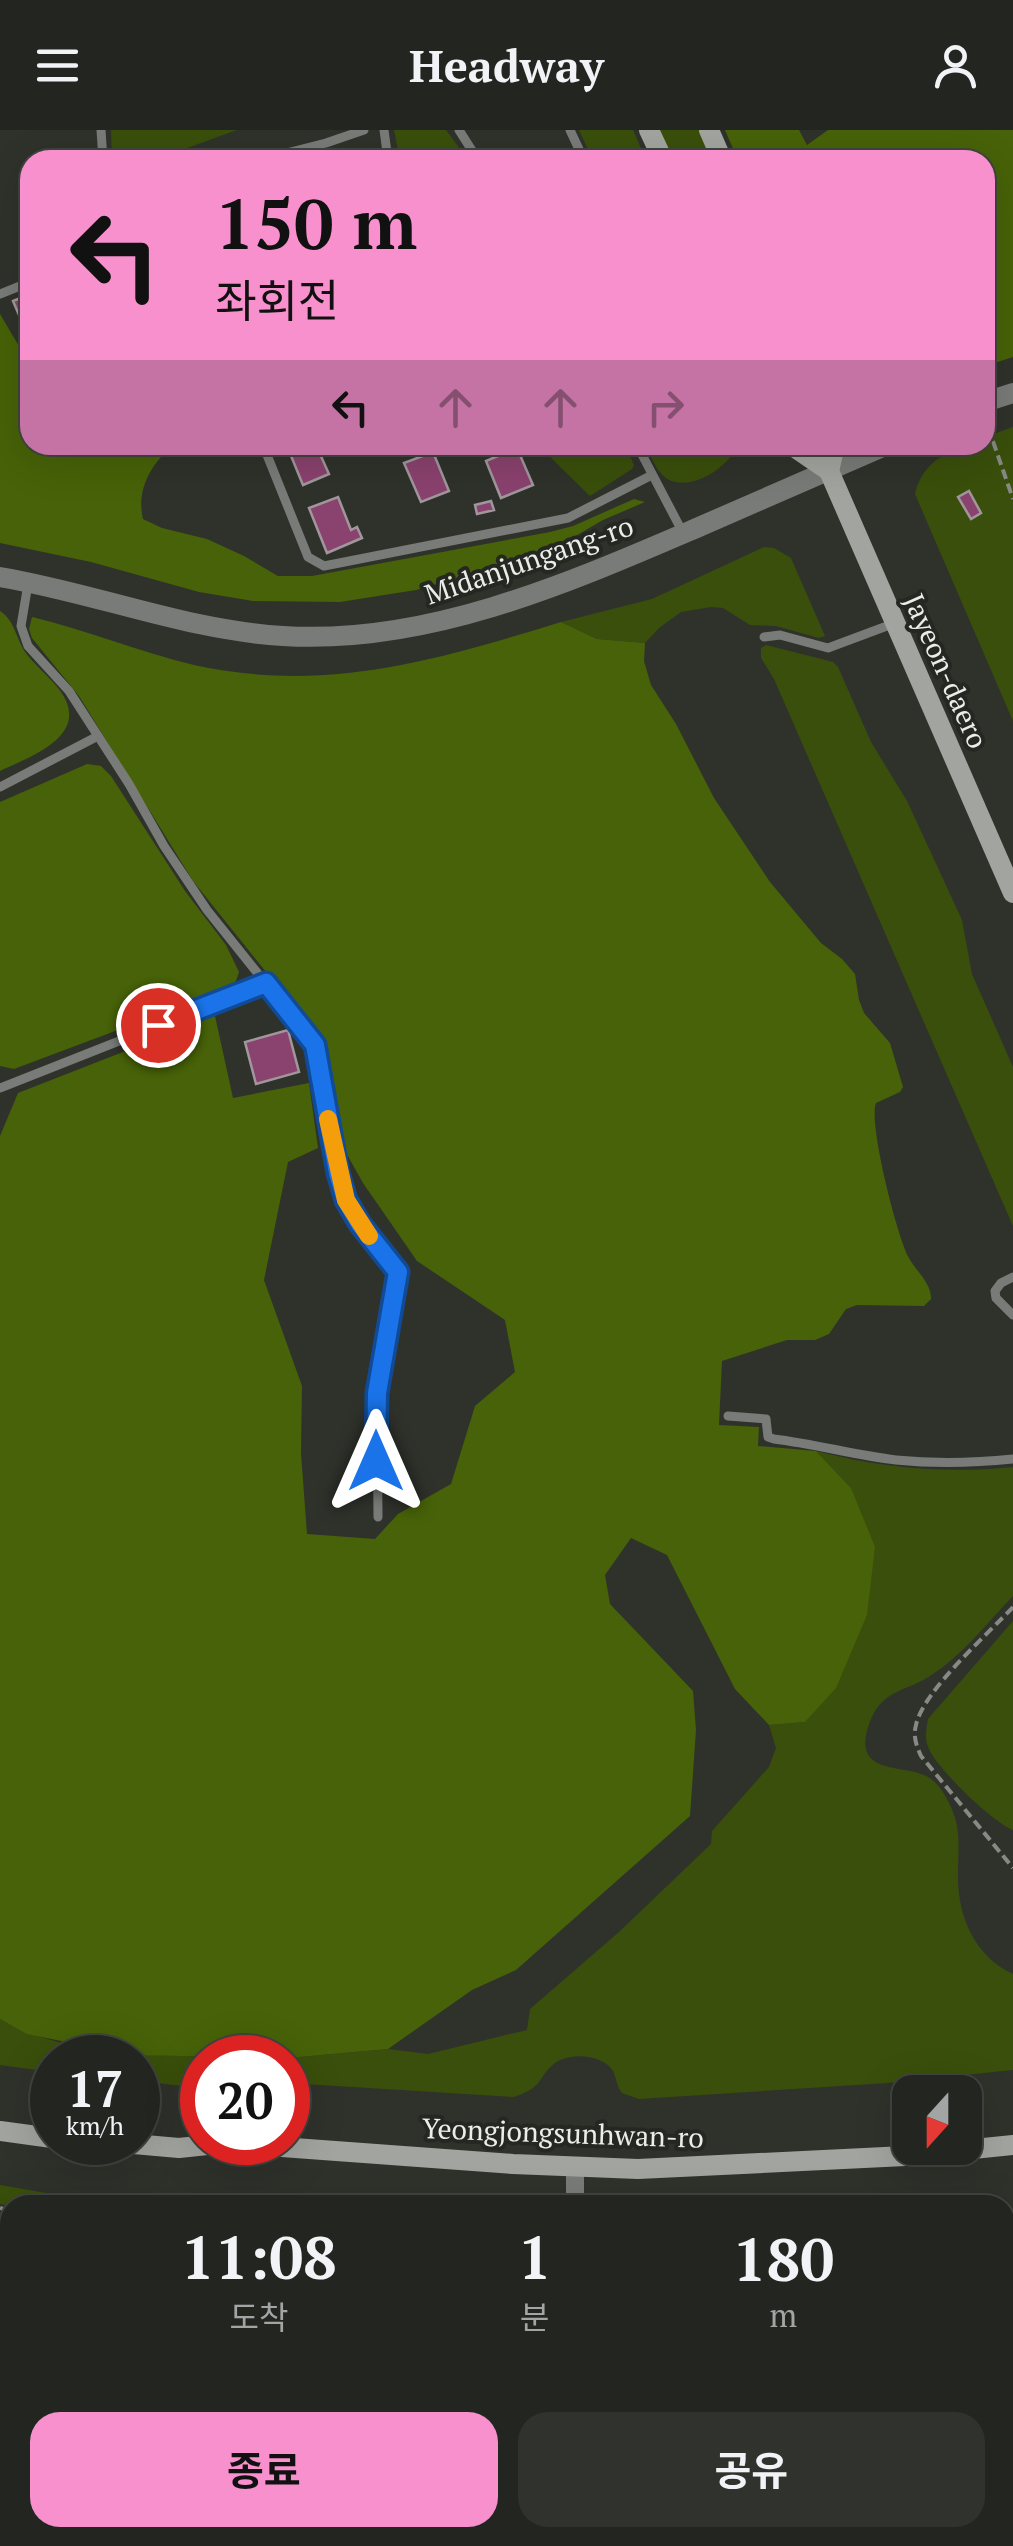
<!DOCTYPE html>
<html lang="ko">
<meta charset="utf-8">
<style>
body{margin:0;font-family:"PT Serif","Noto Sans KR",serif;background:#2f322d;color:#f1f3f6;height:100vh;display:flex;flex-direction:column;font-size:38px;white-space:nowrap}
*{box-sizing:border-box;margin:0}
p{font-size:32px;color:#a3a5a5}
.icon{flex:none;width:55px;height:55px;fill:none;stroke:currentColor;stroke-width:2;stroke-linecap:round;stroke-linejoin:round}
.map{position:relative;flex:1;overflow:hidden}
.sheet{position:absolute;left:0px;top:2065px;width:1015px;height:352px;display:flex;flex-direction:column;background:#232620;border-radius:30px 30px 0 0;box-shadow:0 10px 40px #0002,0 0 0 2px #40433e}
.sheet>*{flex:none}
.hud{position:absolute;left:20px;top:20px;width:975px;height:305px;border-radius:30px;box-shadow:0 10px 40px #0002,0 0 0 2px #40433e;background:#f790cd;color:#111;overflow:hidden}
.needle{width:65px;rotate:201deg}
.buttons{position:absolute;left:892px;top:1945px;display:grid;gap:20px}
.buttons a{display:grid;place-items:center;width:90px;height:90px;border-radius:20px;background:#232620;box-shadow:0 10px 40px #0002,0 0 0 2px #40433e;font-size:50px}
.speed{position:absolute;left:30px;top:1905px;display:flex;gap:20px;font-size:50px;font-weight:700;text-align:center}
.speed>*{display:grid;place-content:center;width:130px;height:130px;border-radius:50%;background:#232620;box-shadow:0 10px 40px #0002,0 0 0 2px #40433e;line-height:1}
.speed small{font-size:25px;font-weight:400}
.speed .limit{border:15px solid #d22;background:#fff;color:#111}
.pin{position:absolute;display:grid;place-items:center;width:85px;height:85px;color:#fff;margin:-42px;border:5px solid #fff;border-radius:50%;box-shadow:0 2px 10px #0007}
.me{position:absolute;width:110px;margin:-55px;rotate:0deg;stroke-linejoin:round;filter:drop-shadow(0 0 8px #0008)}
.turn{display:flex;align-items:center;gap:35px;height:210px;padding:0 30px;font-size:45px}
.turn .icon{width:130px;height:130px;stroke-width:2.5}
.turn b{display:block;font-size:70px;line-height:85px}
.lanes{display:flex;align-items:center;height:95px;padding:0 30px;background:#0003;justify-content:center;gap:50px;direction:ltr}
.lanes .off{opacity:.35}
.eta{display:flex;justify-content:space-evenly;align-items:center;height:170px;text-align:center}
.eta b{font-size:60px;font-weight:700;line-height:70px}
.cta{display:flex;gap:20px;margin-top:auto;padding:20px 30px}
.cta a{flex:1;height:115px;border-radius:30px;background:#f790cd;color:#111;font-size:40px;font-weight:700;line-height:115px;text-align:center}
.cta a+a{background:#2f322d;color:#f1f3f6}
header{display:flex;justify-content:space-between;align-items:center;height:130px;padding:0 30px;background:#232620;font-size:45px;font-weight:700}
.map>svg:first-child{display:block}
</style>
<header><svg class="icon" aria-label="menu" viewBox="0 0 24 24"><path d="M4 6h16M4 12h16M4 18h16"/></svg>Headway<svg class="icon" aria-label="person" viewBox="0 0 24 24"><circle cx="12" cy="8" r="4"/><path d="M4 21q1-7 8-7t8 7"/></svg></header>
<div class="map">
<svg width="1013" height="2416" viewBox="0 0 1013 2416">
<rect width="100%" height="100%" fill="#2f322b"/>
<g fill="#3a4f0b">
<polygon points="111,0 237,0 154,30 112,30"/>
<polygon points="394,0 446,0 468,30 400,30"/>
<polygon points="579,0 633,0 646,30 593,30"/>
<polygon points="660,0 699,0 712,30 673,30"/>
<path d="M 1013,297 L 1013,591 L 915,364 C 922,331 953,315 985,315 L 985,307 Z"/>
<polygon points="538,315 625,315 634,335 632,339 590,366"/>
<path d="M 645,315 L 737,315 C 730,337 689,364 666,348 C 656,341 651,326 645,315 Z"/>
<polygon points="764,417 774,418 791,428 825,506 819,508 776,496 750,495 723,478 711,477 681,482 659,498 645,513 597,509 561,492 652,469"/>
<polygon points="766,515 833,532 838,537 871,612 907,671 962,790 972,844 1013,937 1013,1096 774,549 761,528 761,518"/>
<path d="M 816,1321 C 882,1338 945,1344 1013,1337 L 1013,1466 C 987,1493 962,1526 930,1546 C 907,1561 883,1560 871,1589 C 848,1647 901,1633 926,1646 C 939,1652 948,1669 953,1682 C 961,1702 958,1722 958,1743 C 957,1785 974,1826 1013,1844 L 1013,1940 L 887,1953 L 639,1969 L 622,1963 C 616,1955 617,1949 613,1941 C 603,1924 570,1922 555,1933 C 536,1948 546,1956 514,1967 L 288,1953 L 288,1928 L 388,1919 L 428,1924 L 527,1900 L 530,1879 L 619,1802 L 711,1714 L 712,1701 L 769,1637 L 776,1618 L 769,1595 L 805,1592 L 851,1358 Z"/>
<path d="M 1013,1491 L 1013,1700 C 991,1691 941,1642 930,1621 C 924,1610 926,1601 928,1589 Z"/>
<path d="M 0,1889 C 65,1926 148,1925 221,1927 L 202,1928 L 202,1958 L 138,1951 L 138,1928 L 52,1928 L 52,1942 L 0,1935 Z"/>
<polygon points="0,2055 46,2063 168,2075 10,2076 0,2074"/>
<polygon points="0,2083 10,2086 10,2167 0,2153"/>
<polygon points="1013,2120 1013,2416 610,2416 612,2408 1005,2408 1005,2121"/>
<polygon points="80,2408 533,2408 540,2416 80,2416"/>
</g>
<g fill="#476208">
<polygon points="725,0 799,0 807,15 828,0 1013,0 1013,227 985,236 985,30 738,30"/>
<path d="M 0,184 L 30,235 L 30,315 L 173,315 C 151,334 136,360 143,389 L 162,398 L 207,409 L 244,426 L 278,446 L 312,446 L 550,402 L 573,396 L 634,369 L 645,372 L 603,390 L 550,421 L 416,460 L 340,472 L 253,471 L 199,462 L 91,432 L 0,413 Z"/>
<path d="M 0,481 C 16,491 16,512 29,527 C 39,539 52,549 61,562 C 91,606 31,626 0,641 Z"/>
<path d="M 32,487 C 87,500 139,522 194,535 C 325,564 437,530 561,492 L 597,509 L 645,513 L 644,531 L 651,555 L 676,594 L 714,668 L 770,752 L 821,813 L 842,829 L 855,844 L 859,870 L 864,883 L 890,913 L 903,957 L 900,962 L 876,973 C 868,992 897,1106 909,1128 C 916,1141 932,1154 931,1169 L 924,1176 L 857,1175 L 846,1179 L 829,1204 L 815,1210 L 787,1210 L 722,1231 L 719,1295 L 759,1297 L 758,1316 L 816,1321 L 851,1358 L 875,1417 L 867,1485 L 836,1558 L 805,1592 L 769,1595 L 735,1559 L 667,1425 L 631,1408 L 605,1445 L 610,1474 L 693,1561 L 696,1600 L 690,1686 L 516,1840 L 472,1860 L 388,1919 L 288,1928 L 130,1925 L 27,1904 L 0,1889 L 0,1006 L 18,963 L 215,886 L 233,968 L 309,953 L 318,1018 L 288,1032 L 264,1150 L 302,1256 L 301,1323 L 307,1404 L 375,1409 L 398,1384 L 451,1354 L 475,1276 L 515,1242 L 505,1190 L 417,1131 L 363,1053 L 341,1014 L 326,926 L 320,909 L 193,751 L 79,566 L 32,508 L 29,499 Z"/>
<polygon points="87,634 101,636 111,646 185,761 226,815 239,842 236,851 227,859 14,939 0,936 0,672"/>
</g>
<g fill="#8a426e" stroke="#a0979c" stroke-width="2.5">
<polygon points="30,164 30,211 13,171"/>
<polygon points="303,315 316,315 329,344 303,355 289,321"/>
<polygon points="517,318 533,355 501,368 486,331"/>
<polygon points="433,322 449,361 421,372 404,333"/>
<polygon points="969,361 981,383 971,389 958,367"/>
<polygon points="338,367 351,400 357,397 362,408 327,423 309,378"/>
<polygon points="491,371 494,380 477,384 475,375"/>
<polygon points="288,900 299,942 256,954 245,912"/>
<polygon points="0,2334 6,2334 7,2344 10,2344 7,2371 0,2372"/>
</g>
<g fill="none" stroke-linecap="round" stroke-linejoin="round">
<g stroke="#878a84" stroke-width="4" stroke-dasharray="10 5" stroke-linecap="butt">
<polyline points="988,297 1013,369"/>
<path d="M 1013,1477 C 988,1504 923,1561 916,1595 C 913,1606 916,1615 921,1626 L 1013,1738"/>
<polyline points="0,2078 10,2081"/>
<polyline points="76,2416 76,2408"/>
</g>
<g stroke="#797b78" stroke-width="9">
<polyline points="101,0 103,30"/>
<polyline points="384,0 388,30"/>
<polyline points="459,0 478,30"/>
<polyline points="570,0 584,30"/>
<polyline points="259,30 326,13 364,0"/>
<polyline points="0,164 30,152"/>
<polyline points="263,315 308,427 324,436 568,388 652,345"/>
<polyline points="637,315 682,401"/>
<polyline points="28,454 21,496 28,516 69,561 129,654 164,716 207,780 315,915 338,1043 346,1070 360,1094 398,1142 377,1263 378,1387"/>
<polyline points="764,507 780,505 828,518 895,493"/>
<polyline points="0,657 98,606"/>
<polyline points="0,958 266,853"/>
<polyline points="1013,1147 1001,1153 995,1161 996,1168 1013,1185"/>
<path d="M 728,1286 L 766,1289 L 768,1307 L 774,1309 C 815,1314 855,1325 896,1330 C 936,1334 974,1333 1013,1329"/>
</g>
<g stroke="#797b78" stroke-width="18">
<polyline points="575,2037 575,2075"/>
<polyline points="574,2416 575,2408"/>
</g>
<g stroke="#797b78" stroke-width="20">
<polyline points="985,272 1013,263"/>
<path d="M 0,447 C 96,463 185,500 283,506 C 425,515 564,455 692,400 C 757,372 822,344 887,315"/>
</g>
<g stroke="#a2a59f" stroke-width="20">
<polyline points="649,0 663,30"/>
<polyline points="709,0 722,30"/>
<polyline points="791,315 829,341 1013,763"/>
<polyline points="829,341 835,315"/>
<polyline points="0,2001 52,2008"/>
<polyline points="111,2012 179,2018 226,2013 513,2034 638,2039 905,2026 1013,2015"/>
</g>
</g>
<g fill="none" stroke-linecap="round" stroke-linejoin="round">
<defs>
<polyline id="route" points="158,895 266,853 315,915 338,1043 346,1070 360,1094 398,1142 377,1263 376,1331"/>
</defs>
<use href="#route" stroke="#114b97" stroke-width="25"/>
<use href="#route" stroke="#1a73e8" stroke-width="18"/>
<polyline stroke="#f59e0b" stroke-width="18" points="328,989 346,1070 369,1106"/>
</g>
<g text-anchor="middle" stroke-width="8" stroke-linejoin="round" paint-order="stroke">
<g font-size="28" fill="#ebede9" stroke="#252822">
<text transform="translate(529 430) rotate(-19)" y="10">Midanjungang-ro</text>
<text transform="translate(946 541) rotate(66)" y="10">Jayeon-daero</text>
<text transform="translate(563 2003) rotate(2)" y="10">Yeongjongsunhwan-ro</text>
</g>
</g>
</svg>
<div class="buttons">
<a><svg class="needle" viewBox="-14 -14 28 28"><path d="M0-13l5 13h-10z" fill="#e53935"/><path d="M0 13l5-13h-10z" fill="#a3a5a5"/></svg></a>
</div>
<div class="speed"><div>17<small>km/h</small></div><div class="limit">20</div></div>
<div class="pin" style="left:158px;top:895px;background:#d93025"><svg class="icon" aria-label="arrive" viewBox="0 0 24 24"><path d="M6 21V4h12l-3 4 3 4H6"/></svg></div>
<svg class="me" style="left:376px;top:1331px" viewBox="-20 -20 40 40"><path d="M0-17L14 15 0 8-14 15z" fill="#1a73e8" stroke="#fff" stroke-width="4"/></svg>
<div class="hud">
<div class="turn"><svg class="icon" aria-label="left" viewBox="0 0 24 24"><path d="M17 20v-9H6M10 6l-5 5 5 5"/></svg><div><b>150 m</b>좌회전</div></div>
<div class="lanes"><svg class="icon" aria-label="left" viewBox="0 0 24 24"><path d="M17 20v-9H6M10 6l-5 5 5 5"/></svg><svg class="icon off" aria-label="ahead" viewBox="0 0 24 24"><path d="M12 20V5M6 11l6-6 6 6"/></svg><svg class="icon off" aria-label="ahead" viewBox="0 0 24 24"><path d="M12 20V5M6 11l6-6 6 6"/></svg><svg class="icon off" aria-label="right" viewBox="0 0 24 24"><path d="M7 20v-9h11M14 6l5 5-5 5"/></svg></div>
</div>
<section class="sheet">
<div class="eta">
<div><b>11:08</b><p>도착</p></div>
<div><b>1</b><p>분</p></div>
<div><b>180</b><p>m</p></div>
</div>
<div class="cta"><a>종료</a><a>공유</a></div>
</section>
</div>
